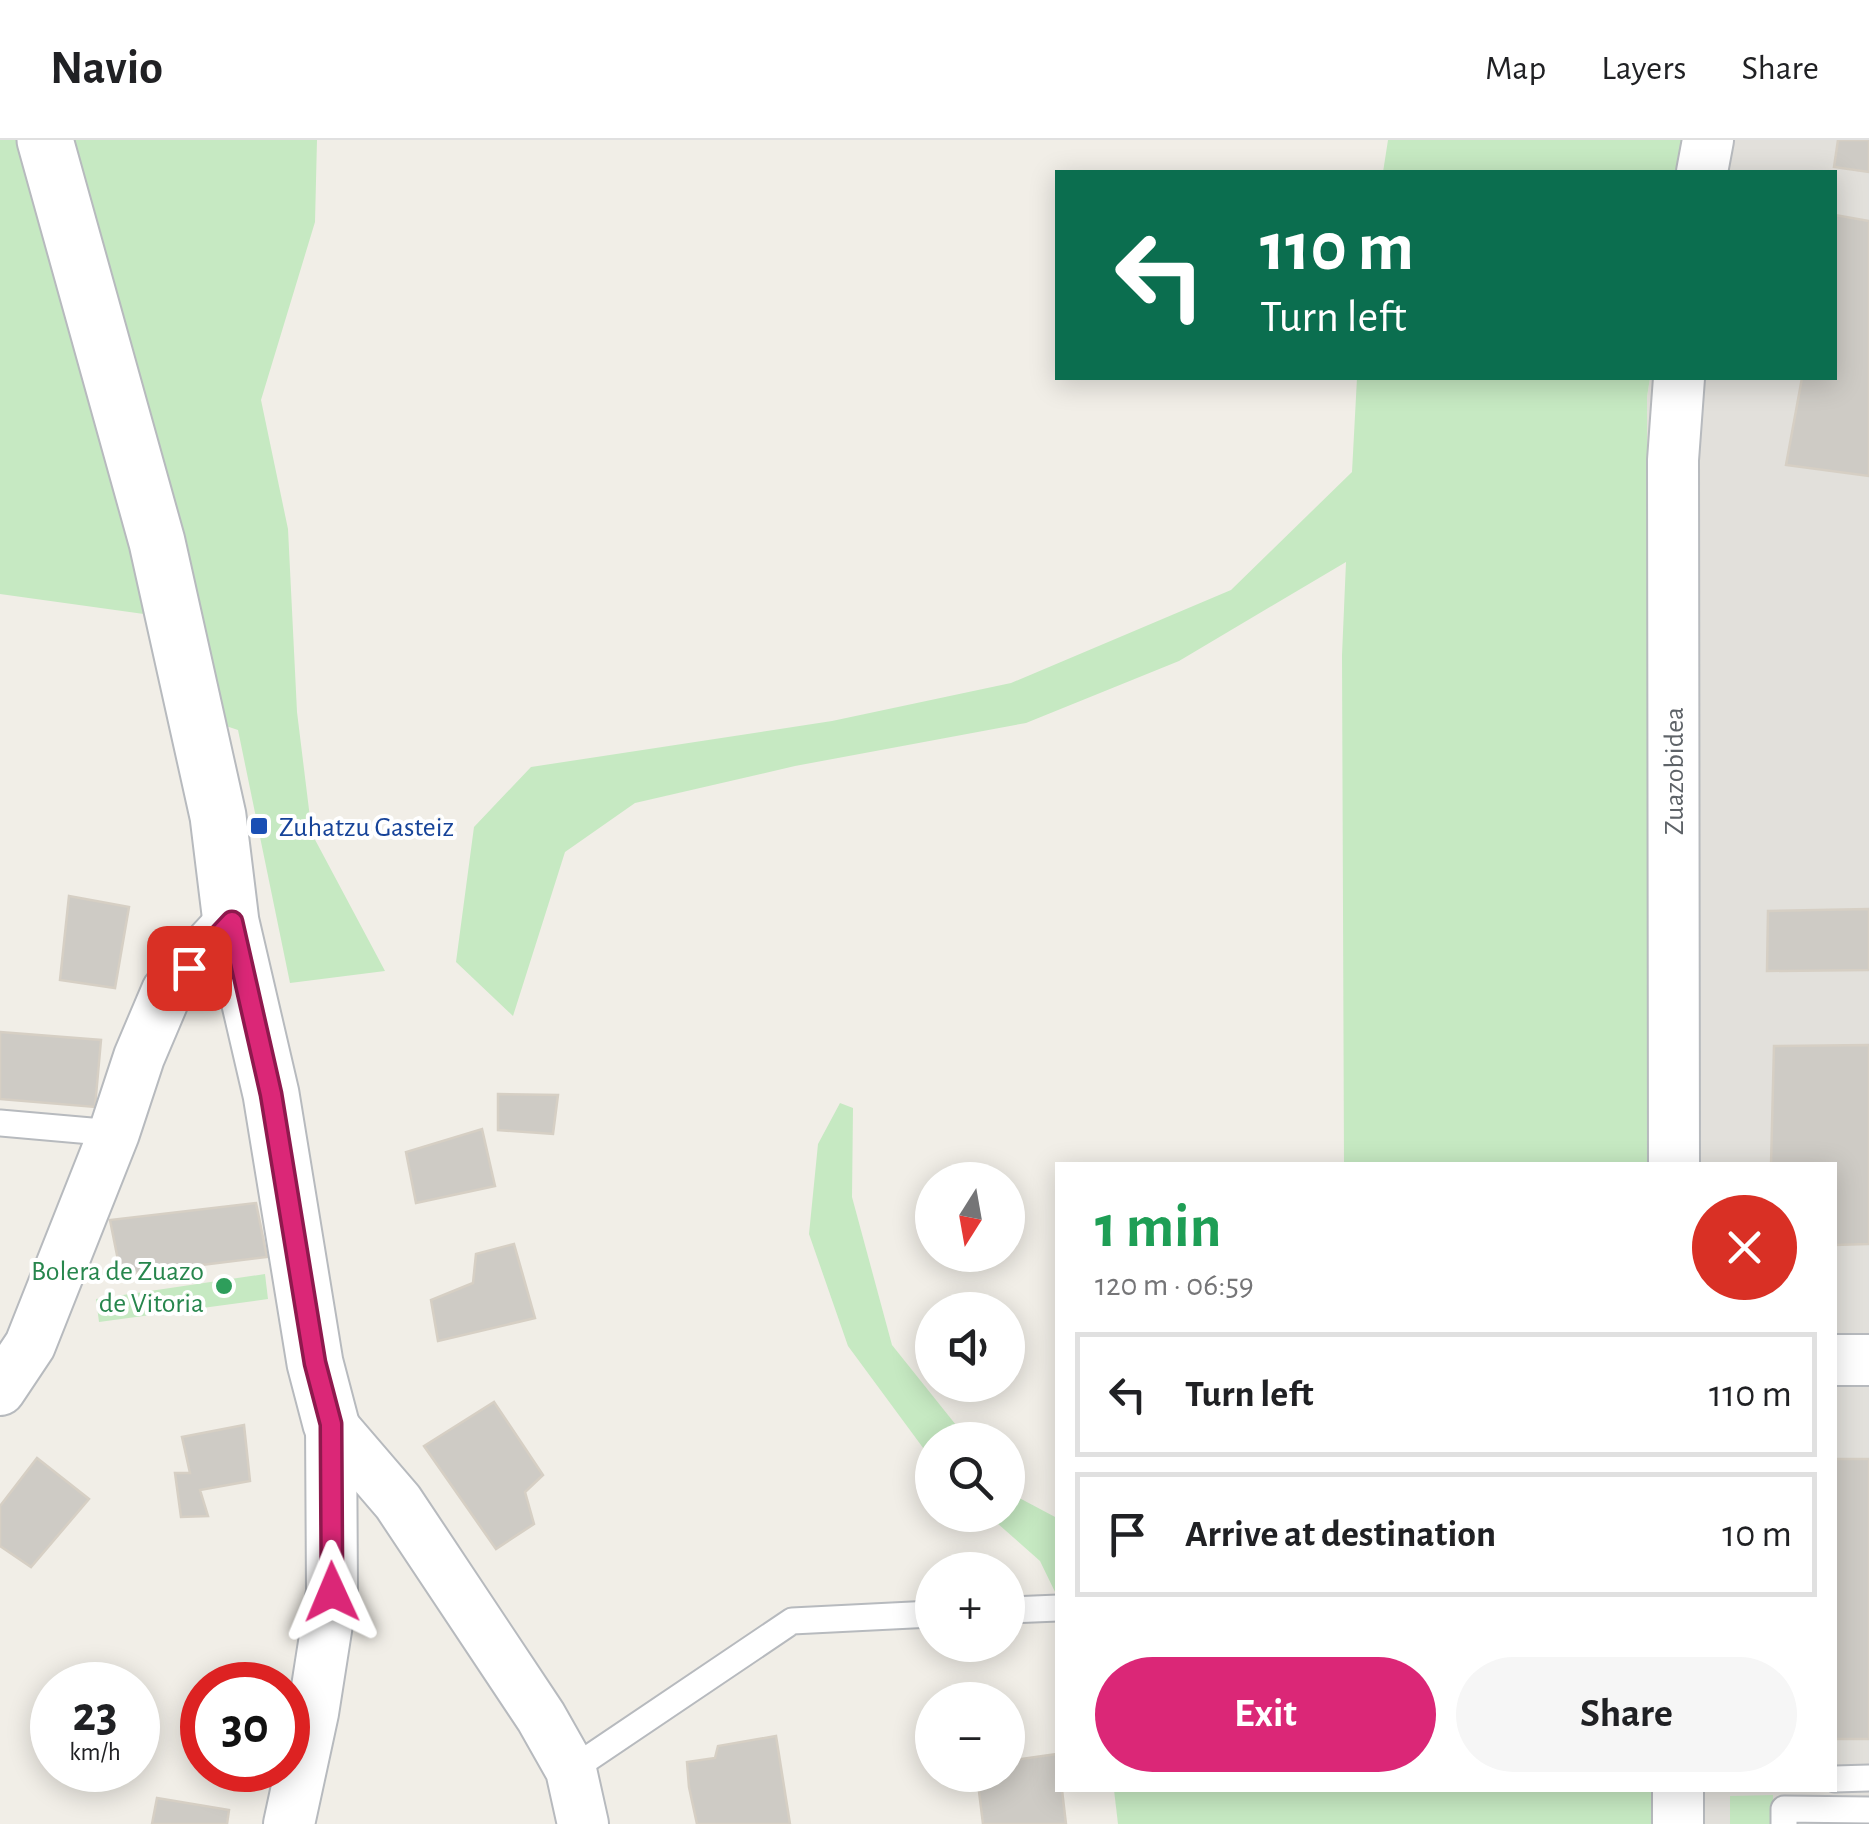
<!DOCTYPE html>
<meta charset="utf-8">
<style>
body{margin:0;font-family:"Alegreya Sans",sans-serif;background:#f6f6f6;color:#202124;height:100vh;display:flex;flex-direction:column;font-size:38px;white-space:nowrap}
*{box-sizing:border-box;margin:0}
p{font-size:32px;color:#757577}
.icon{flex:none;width:55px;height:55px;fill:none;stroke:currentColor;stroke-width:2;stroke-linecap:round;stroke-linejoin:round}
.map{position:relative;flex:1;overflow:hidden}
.panel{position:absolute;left:1055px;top:1022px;width:782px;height:630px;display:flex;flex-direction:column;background:#fff;border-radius:0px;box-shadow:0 5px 25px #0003}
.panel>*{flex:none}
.hud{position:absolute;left:1055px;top:30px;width:782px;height:210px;border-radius:0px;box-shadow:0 5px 25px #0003;background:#0b6e4f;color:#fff;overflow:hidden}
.needle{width:65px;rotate:191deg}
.buttons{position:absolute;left:915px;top:1022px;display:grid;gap:20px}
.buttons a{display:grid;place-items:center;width:110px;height:110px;border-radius:50%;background:#fff;box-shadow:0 5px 25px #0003;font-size:50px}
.speed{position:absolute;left:30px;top:1522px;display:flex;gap:20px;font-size:50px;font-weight:700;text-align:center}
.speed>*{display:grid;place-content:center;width:130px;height:130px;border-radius:50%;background:#fff;box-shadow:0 5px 25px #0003;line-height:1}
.speed small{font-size:25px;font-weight:400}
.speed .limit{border:15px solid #d22;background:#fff;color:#111}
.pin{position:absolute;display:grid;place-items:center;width:85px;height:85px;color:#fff;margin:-42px;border-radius:20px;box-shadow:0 5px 15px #0006}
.me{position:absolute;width:110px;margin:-55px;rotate:359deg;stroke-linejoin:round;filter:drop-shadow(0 0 8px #0008)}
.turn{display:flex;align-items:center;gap:35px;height:210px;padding:0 40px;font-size:45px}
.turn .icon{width:130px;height:130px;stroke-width:2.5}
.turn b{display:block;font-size:70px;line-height:85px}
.round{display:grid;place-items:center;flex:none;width:105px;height:105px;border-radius:52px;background:#f6f6f6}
.head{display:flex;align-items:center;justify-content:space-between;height:170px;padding:0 40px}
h1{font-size:60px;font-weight:700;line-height:75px;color:#1e9e55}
.cta{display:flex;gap:20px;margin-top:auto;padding:20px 40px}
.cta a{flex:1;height:115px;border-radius:60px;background:#db2777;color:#fff;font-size:40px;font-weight:700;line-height:115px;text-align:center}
.cta a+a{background:#f6f6f6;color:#202124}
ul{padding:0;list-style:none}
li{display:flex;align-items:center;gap:30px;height:125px;margin:0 20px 15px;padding:0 20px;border:5px solid #e0e0e0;border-radius:0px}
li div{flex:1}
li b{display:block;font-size:38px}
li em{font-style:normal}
header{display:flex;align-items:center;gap:60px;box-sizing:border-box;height:140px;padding:0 50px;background:#fff;border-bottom:2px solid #e0e0e0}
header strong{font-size:48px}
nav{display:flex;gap:55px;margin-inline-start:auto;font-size:35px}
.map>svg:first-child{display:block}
</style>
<header>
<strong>Navio</strong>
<nav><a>Map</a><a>Layers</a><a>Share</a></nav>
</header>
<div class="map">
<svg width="1869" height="1684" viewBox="0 0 1869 1684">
<rect width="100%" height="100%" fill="#f1eee7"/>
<polygon fill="#e2e0db" points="1683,0 1869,0 1869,1684 1652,1684 1652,1650 1835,1650 1835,1025 1649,1025 1647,257 1650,238 1835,238 1835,32 1678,32"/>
<g fill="#c6e9c2">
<polygon points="0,0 22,0 151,475 0,454"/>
<polygon points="67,0 317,0 315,82 261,260 288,389 297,572 312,694 385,831 290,843 238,590 226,586 202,483"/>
<polygon points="1388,0 1683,0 1678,32 1383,32"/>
<polygon points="1357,238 1650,238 1647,257 1649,1025 1344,1025 1342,515 1346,422 1179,521 1026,583 795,626 635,663 565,712 513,876 456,822 474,687 531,627 832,581 1011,543 1231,450 1352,332"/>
<polygon points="840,963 853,968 852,1057 892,1205 968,1300 932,1300 932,1320 848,1206 809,1094 818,1004"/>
<polygon points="265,1134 268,1159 99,1182 96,1159"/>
<polygon points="1008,1349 1012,1354 1057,1378 1057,1456 1040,1421 988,1375 1008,1375"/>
<polygon points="1114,1650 1652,1650 1652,1684 1118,1684"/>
<polygon points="1773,1655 1773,1684 1730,1684 1730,1656"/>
</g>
<g fill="#cecbc5" stroke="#d6cfc4" stroke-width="2.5">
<polygon points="1838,0 1869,0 1869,32 1834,27"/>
<polygon points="1835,75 1869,81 1869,336 1786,325 1802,238 1835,238"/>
<polygon points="69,756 129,767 115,848 60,840"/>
<polygon points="1869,769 1869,830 1767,831 1768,771"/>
<polygon points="0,892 101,900 95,967 0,959"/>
<polygon points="1869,905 1869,1104 1835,1105 1835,1025 1771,1025 1774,906"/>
<polygon points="498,954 558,955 553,994 498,990"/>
<polygon points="482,989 495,1046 416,1063 406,1012"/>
<polygon points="256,1063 267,1117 121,1135 110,1080"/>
<polygon points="514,1104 535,1178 438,1201 431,1160 473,1143 476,1114"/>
<polygon points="494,1262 543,1335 525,1352 534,1384 496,1409 424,1306"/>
<polygon points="244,1285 250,1341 200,1350 208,1376 181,1377 175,1333 190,1333 182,1297"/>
<polygon points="37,1318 89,1359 31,1427 0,1406 0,1366"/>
<rect x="1835" y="1319" width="34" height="280"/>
<polygon points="776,1596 790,1684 697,1684 689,1647 687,1622 715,1618 718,1606"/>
<polygon points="1057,1614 1058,1650 1062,1650 1066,1684 983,1684 977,1635 1008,1635 1008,1621"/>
<polygon points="157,1658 229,1670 227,1684 152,1684"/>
</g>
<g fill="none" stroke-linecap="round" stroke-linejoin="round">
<defs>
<g id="service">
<polyline points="0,983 114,993"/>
<polyline points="1008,1470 1058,1468"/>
<polyline points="571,1630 792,1481 932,1474"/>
<polyline points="1835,1639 1869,1638"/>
<polyline points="1784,1684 1784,1669 1869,1670"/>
</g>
<g id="minor">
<polyline points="1702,32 1708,0"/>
<polyline points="1674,1025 1673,320 1679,238"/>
<polyline points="1835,1220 1869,1220"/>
<polyline points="0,1250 30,1205 114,993 139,917 167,851 231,782"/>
<polyline points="331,1284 398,1362 541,1577 571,1630 583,1684"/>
<polyline points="1678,1650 1678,1684"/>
<polyline points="289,1684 313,1573 332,1452 331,1284"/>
</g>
<polyline id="tertiary" points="45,0 157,402 218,676 231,782 271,954 315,1223 331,1284"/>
</defs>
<use href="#service" stroke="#b7babe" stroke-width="29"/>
<use href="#minor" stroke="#b7babe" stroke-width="54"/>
<use href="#tertiary" stroke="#b7babe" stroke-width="59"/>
<use href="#service" stroke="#fff" stroke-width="25"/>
<use href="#minor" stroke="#fff" stroke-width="50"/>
<use href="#tertiary" stroke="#fff" stroke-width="55"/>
</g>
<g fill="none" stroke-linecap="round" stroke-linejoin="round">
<defs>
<polyline id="route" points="189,828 232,782 271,954 315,1223 331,1284 332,1452"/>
</defs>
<use href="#route" stroke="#8e194d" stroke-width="25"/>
<use href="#route" stroke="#db2777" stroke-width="18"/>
</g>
<rect fill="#1a4fb4" stroke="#fff" stroke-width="4" x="249" y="676" width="20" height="20" rx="5"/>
<circle fill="#2e9e5b" stroke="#fff" stroke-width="4" cx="224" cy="1146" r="10"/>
<g text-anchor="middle" stroke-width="8" stroke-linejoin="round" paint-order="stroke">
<g font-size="28" fill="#5e6368" stroke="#fff">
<text transform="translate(1673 631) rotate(-90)" y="10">Zuazobidea</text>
</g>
<g font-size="28" fill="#164399" stroke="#fff" text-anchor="start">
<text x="279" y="696">Zuhatzu Gasteiz</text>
</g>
<g font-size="28" fill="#27864d" stroke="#fff" text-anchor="end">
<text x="204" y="1140">Bolera de Zuazo<tspan x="204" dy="32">de Vitoria</tspan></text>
</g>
</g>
</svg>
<div class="buttons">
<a><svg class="needle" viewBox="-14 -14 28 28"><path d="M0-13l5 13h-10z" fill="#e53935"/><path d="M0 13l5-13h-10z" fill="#757577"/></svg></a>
<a><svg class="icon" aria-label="sound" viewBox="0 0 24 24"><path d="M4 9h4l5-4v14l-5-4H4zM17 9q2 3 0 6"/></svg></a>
<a><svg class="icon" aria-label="search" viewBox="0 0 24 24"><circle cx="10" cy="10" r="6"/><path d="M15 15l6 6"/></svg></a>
<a>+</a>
<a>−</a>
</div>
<div class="speed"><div>23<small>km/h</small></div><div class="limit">30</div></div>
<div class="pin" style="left:189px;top:828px;background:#d93025"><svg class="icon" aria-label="arrive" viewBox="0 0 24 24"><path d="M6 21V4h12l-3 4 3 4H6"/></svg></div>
<svg class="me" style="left:332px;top:1452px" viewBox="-20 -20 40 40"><path d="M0-17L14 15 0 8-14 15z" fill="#db2777" stroke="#fff" stroke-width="4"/></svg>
<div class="hud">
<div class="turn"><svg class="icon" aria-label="left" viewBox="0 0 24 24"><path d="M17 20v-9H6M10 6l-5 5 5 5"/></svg><div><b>110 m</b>Turn left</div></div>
</div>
<section class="panel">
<div class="head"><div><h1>1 min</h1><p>120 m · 06:59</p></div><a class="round" style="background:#d93025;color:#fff"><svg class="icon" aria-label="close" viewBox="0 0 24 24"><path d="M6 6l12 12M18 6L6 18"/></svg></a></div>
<ul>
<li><svg class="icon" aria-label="left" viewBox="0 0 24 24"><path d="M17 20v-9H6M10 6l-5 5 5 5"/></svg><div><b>Turn left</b></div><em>110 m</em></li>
<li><svg class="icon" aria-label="arrive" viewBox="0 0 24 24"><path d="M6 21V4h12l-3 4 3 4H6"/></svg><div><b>Arrive at destination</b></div><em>10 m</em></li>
</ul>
<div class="cta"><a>Exit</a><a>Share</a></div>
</section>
</div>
